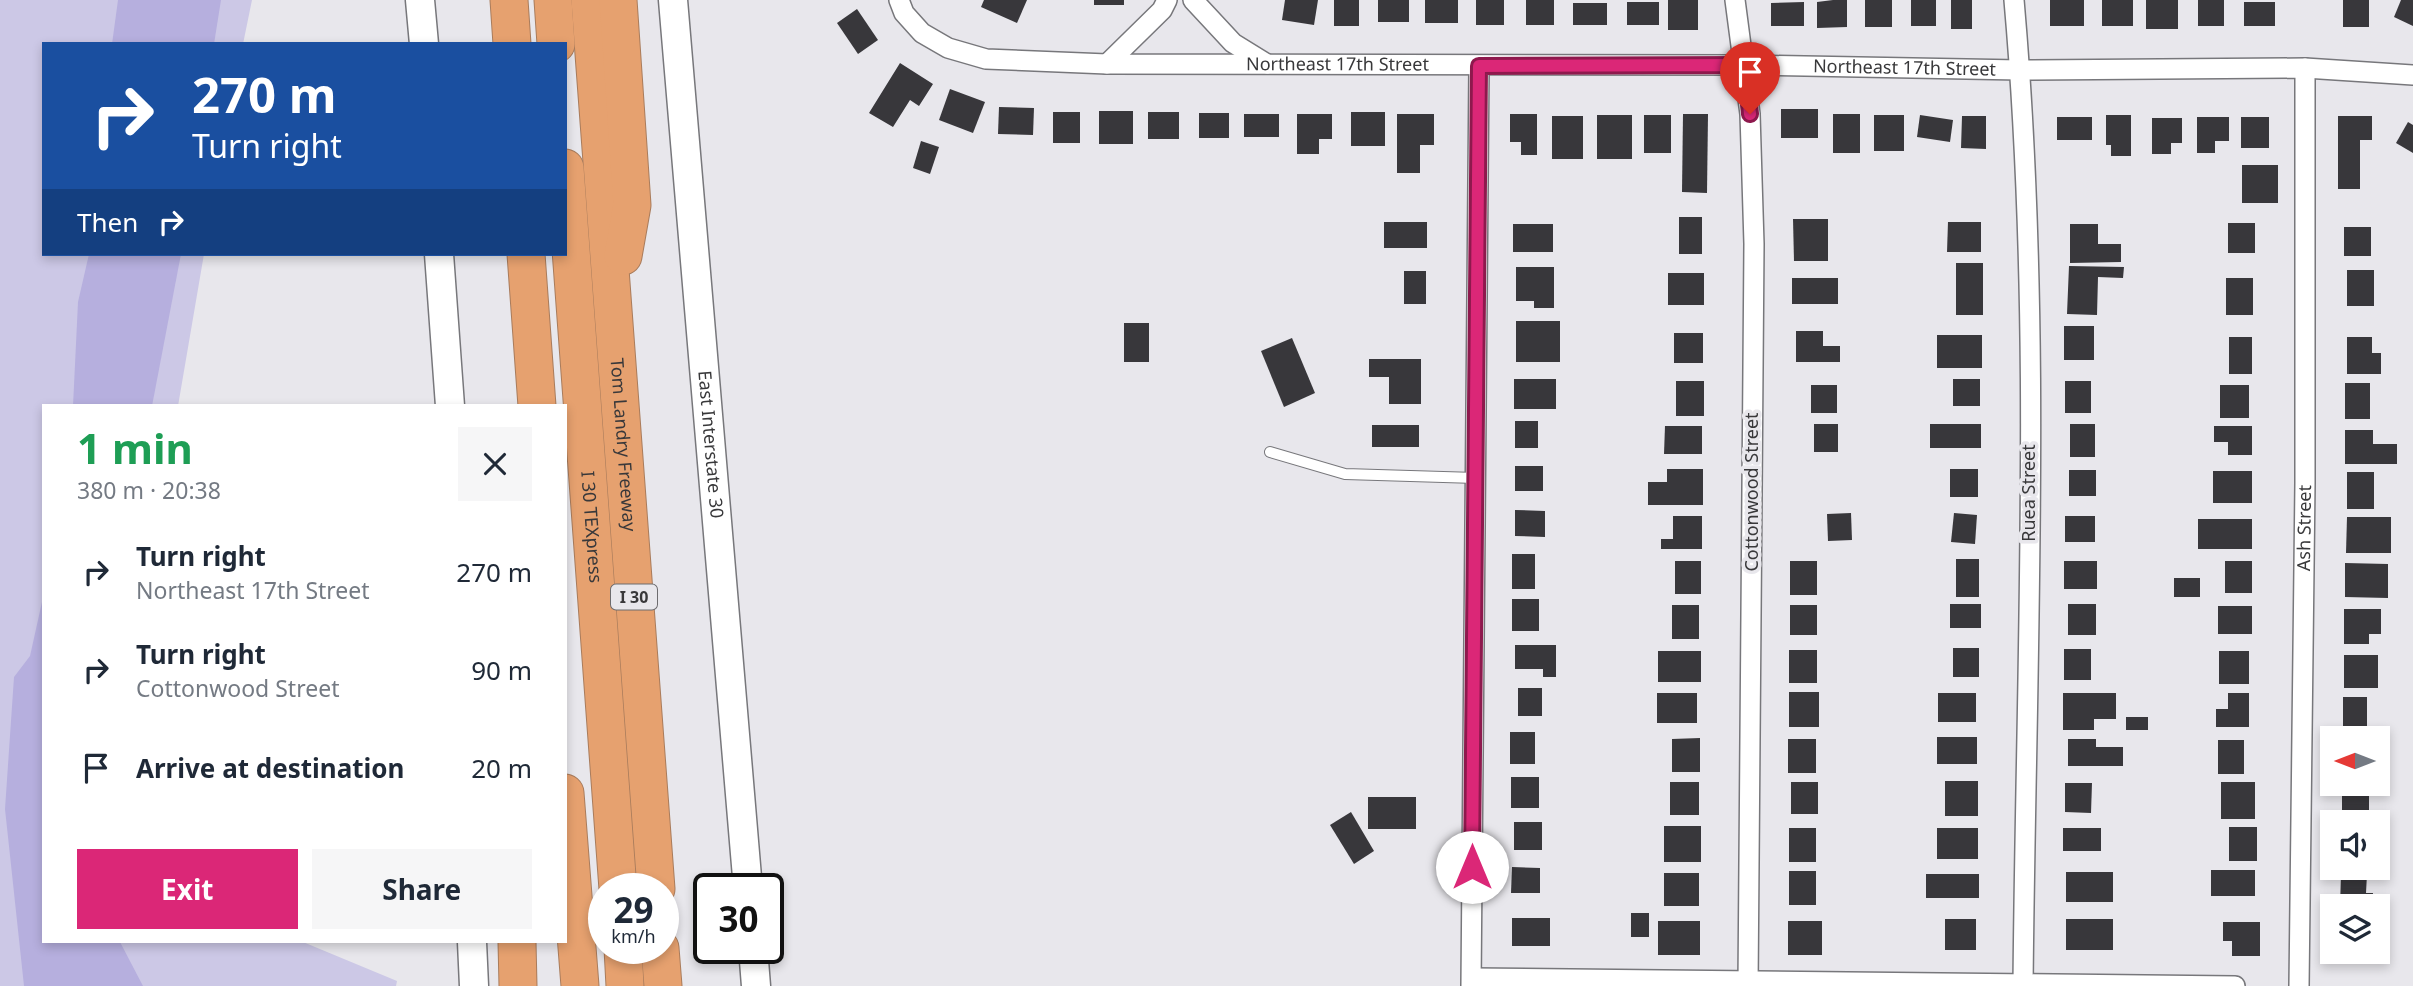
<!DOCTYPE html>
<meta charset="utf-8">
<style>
body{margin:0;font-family:"Noto Sans",sans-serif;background:#f6f6f7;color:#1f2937;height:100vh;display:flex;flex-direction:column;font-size:26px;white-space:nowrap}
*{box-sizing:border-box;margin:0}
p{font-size:23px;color:#747a83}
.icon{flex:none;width:38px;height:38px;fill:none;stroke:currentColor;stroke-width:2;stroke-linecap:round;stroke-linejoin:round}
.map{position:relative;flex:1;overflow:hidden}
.details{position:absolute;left:42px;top:404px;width:525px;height:539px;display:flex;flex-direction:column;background:#fff;border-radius:0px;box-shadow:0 4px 10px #0003}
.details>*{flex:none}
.top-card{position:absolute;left:42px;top:42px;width:525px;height:214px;border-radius:0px;box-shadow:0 4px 10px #0003;background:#1a4fa0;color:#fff;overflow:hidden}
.needle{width:46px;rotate:270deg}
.controls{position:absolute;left:2320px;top:726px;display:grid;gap:14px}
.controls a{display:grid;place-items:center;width:70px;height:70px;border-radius:0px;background:#fff;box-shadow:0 4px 10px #0003;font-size:35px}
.speed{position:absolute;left:588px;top:873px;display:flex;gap:14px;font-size:35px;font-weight:700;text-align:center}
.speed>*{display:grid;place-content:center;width:91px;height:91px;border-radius:50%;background:#fff;box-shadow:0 4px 10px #0003;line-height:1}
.speed small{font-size:18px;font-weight:400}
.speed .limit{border:4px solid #111;border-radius:10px;background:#fff;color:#111}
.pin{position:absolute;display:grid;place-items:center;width:60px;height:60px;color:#fff;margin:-72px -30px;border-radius:50% 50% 50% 0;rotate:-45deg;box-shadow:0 0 7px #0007}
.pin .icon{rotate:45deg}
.me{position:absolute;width:77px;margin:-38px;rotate:0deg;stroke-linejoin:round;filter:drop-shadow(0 0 5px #0008)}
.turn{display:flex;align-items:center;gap:24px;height:147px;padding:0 35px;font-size:32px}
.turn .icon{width:91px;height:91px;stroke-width:2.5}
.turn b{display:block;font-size:49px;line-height:60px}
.then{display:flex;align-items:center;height:66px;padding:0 35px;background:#0003;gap:14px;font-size:26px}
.round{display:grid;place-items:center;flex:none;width:74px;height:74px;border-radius:0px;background:#f6f6f7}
.overview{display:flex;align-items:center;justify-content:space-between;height:119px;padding:0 35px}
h1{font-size:42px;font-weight:700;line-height:52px;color:#1e9e55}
.action{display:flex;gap:14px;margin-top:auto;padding:14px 35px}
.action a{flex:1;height:80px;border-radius:0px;background:#db2777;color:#fff;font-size:28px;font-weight:700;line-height:80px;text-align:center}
.action a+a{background:#f6f6f7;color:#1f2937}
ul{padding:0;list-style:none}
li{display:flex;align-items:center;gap:21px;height:98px;padding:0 35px}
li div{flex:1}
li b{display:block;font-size:26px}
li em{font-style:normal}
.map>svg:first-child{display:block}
</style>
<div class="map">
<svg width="2413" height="986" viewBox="0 0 2413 986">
<rect width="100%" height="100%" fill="#e8e7ec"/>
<polygon fill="#ccc8e6" points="0,0 252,0 243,44 44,44 44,254 204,254 178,406 44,406 44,942 303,942 397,981 396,986 0,986"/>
<g fill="#b6afde">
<polygon points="118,0 221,0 214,44 112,44"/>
<polygon points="89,254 181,254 152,406 73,406 78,302"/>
<polygon points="44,593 44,942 120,942 143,986 24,986 5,809 14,677 30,656"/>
</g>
<g fill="#38373b">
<polygon points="984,0 1027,0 1017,23 981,7"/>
<rect x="1094" y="0" width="30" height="5"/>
<polygon points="1285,0 1318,0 1314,25 1282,20"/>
<rect x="1334" y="0" width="25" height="26"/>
<rect x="1378" y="0" width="31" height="22"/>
<rect x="1425" y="0" width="33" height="23"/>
<rect x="1476" y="0" width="28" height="25"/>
<rect x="1526" y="0" width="28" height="25"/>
<rect x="1668" y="0" width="30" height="30"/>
<polygon points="1833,0 1847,0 1847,27 1817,28 1817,2"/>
<rect x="1865" y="0" width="27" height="27"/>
<rect x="1911" y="0" width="25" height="26"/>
<rect x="1951" y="0" width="21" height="29"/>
<rect x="2050" y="0" width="34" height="26"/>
<rect x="2102" y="0" width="31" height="26"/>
<rect x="2146" y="0" width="32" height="29"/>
<rect x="2198" y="0" width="26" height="26"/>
<rect x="2343" y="0" width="26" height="27"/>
<polygon points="2401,0 2413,0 2413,26 2394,17"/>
<rect x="1627" y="2" width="32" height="23"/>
<polygon points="1804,2 1804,26 1771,26 1771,3"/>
<rect x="2244" y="2" width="31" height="24"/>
<rect x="1573" y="3" width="34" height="22"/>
<polygon points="857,9 878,40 858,54 837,23"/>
<polygon points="900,63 933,84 919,106 910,100 893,127 869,113"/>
<polygon points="950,89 985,102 973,133 939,120"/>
<polygon points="999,107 1034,108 1033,135 998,134"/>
<rect x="1781" y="109" width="37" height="29"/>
<rect x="1099" y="111" width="34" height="33"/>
<rect x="1053" y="112" width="27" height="31"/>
<rect x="1148" y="112" width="31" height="27"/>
<rect x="1351" y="112" width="34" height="34"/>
<rect x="1199" y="113" width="30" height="25"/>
<rect x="1244" y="114" width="35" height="23"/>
<polygon points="1297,114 1332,114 1332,139 1319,139 1319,154 1297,154"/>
<polygon points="1397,114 1434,114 1434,145 1420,145 1420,173 1397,173"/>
<polygon points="1510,114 1537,114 1537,155 1521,155 1521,142 1510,142"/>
<polygon points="1683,114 1708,114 1707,193 1682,192"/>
<rect x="1833" y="114" width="27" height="39"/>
<rect x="1597" y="115" width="35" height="44"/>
<rect x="1644" y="115" width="27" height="38"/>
<rect x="1874" y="115" width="30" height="36"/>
<polygon points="1920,115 1953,120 1950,142 1917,137"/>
<polygon points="2106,115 2131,115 2131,156 2111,156 2111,145 2106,145"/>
<rect x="1552" y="116" width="31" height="43"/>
<polygon points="1962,116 1986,116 1986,149 1961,148"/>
<polygon points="2338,116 2372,116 2372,140 2360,140 2360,189 2338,189"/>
<rect x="2057" y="117" width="35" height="23"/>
<polygon points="2197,117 2229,117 2229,141 2215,141 2215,153 2197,153"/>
<rect x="2241" y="117" width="28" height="31"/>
<polygon points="2152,118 2182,118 2182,143 2171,143 2171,154 2152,154"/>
<polygon points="2408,122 2413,125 2413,153 2396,143"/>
<polygon points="921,141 939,147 930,174 913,168"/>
<rect x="2242" y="165" width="36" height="38"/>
<rect x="1679" y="217" width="23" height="37"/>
<polygon points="1793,219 1828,219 1828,261 1794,261"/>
<rect x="1384" y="222" width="43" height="26"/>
<polygon points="1948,222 1981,222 1981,252 1947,252"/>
<rect x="2228" y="223" width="27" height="30"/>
<rect x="1513" y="224" width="40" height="28"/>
<polygon points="2070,224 2098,224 2098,244 2121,244 2121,262 2070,263"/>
<rect x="2344" y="227" width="27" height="29"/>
<rect x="1956" y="263" width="27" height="52"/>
<polygon points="2069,266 2124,267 2123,278 2098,277 2097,315 2067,314"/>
<polygon points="1516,267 1554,267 1554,308 1534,308 1534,301 1516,301"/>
<rect x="2347" y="270" width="27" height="36"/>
<rect x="1404" y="271" width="22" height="33"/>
<rect x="1668" y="273" width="36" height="32"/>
<rect x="1792" y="278" width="46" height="26"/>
<rect x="2226" y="278" width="27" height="37"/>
<rect x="1516" y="321" width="44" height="41"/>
<rect x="1124" y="323" width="25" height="39"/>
<rect x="2064" y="326" width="30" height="34"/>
<polygon points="1796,331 1823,331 1823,346 1840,346 1840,362 1796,362"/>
<rect x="1674" y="333" width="29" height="30"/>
<rect x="1937" y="335" width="45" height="33"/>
<rect x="2229" y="337" width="23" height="37"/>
<polygon points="2347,337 2372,337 2372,353 2381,353 2381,374 2347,374"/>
<polygon points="1292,338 1315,393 1284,407 1261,351"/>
<polygon points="1369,359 1421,359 1421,404 1389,404 1389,377 1369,377"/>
<rect x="1514" y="379" width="42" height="30"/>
<rect x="1953" y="379" width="27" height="27"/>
<rect x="1676" y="381" width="28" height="35"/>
<rect x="2065" y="381" width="26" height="32"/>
<rect x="2345" y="383" width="25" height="36"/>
<rect x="1811" y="385" width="26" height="28"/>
<rect x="2220" y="385" width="29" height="33"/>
<rect x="1515" y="421" width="23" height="27"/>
<rect x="1814" y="424" width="24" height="28"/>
<rect x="1930" y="424" width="51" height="24"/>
<rect x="2070" y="424" width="25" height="33"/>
<rect x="1372" y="425" width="47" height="22"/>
<polygon points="1665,426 1702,426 1702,454 1664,454"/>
<polygon points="2214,426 2252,426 2252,455 2228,455 2228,442 2214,442"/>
<polygon points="2345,430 2373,430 2373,444 2397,444 2397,464 2345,464"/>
<rect x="1515" y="466" width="28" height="25"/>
<polygon points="1667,469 1703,469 1703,505 1648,505 1648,482 1667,482"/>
<rect x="1950" y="469" width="28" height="28"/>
<rect x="2069" y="470" width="27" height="26"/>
<rect x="2213" y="471" width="39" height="32"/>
<rect x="2347" y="472" width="27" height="37"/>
<polygon points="1515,510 1545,511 1545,537 1515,536"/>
<polygon points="1851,513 1852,540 1828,541 1827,514"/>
<polygon points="1954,513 1977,515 1975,544 1951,542"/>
<polygon points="1673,516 1702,516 1702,549 1661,549 1661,539 1673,539"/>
<rect x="2065" y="516" width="30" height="26"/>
<polygon points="2347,517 2391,517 2391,553 2346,553"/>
<rect x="2198" y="519" width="54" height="30"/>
<rect x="1512" y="554" width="23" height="35"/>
<rect x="1956" y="559" width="23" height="38"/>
<rect x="1675" y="561" width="26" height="33"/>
<rect x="1790" y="561" width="27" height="34"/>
<rect x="2064" y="561" width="33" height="28"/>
<rect x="2225" y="561" width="27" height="32"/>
<polygon points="2345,563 2388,564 2388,598 2345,597"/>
<rect x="2174" y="578" width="26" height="19"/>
<rect x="1512" y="599" width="27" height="32"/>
<rect x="1950" y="604" width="31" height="24"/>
<rect x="2068" y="604" width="28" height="31"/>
<rect x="1672" y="605" width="27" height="34"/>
<rect x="1790" y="605" width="27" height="30"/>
<rect x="2218" y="606" width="34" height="28"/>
<polygon points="2344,609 2381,609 2381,634 2369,634 2369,644 2344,644"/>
<polygon points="1515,645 1556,645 1556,677 1543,677 1543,669 1515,669"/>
<rect x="1953" y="648" width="26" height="29"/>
<rect x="2064" y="649" width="27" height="31"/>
<rect x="1789" y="650" width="28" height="33"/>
<rect x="1658" y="651" width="43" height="31"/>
<rect x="2219" y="651" width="30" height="33"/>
<rect x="2344" y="655" width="34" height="33"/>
<rect x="1518" y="688" width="24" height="28"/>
<rect x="1789" y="692" width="30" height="35"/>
<rect x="1657" y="693" width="40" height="30"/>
<rect x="1938" y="693" width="38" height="29"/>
<polygon points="2063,693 2116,693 2116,719 2094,719 2094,730 2063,730"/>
<polygon points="2228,693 2249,693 2249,727 2216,727 2216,709 2228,709"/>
<rect x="2343" y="697" width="24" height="35"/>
<rect x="2126" y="717" width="22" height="13"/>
<rect x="1510" y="732" width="25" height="32"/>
<rect x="1937" y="737" width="40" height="27"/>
<polygon points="1700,738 1700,772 1672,772 1672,739"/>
<rect x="1788" y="739" width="28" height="34"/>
<polygon points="2068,739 2096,739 2096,747 2123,747 2123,766 2068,766"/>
<rect x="2218" y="740" width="26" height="34"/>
<rect x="1511" y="777" width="28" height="31"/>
<rect x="1945" y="781" width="33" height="35"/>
<rect x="1670" y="782" width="29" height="33"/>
<rect x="1791" y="782" width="27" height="32"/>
<rect x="2221" y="782" width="34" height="37"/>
<polygon points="2065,783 2092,783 2091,813 2065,812"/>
<rect x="2342" y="787" width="27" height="31"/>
<rect x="1368" y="797" width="48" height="32"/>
<polygon points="1351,812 1374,851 1354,864 1330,825"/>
<rect x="1514" y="822" width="28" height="28"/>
<rect x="1664" y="826" width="37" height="36"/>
<rect x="2229" y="827" width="28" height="34"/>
<rect x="1789" y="828" width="27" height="34"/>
<rect x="1937" y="828" width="41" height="31"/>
<rect x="2063" y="828" width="38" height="23"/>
<polygon points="1512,867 1540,868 1540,893 1511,893"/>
<rect x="2211" y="870" width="44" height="26"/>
<rect x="1789" y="871" width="27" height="34"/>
<rect x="2066" y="872" width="47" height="30"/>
<rect x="1664" y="873" width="35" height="33"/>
<rect x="1926" y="874" width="53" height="24"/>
<polygon points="2341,874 2367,874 2366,893 2373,893 2372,906 2340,906"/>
<rect x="1631" y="913" width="18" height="24"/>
<rect x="1512" y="918" width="38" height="28"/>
<rect x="1945" y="919" width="31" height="31"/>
<rect x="2066" y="919" width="47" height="31"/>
<rect x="1658" y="921" width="42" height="34"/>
<rect x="1788" y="921" width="34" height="34"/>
<polygon points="2223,922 2260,922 2260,956 2232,956 2232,941 2223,941"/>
<rect x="2343" y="952" width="27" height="5"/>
</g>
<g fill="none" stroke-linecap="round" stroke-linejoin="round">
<defs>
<polyline id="lane" points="1270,452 1345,474 1476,478"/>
<g id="street">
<path id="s1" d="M 899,0 L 904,13 L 922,33 L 948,48 L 986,59 L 1107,64 L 1745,65 L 2020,70 L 2305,68 L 2413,75"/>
<polyline points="1193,0 1233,43 1267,64"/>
<polyline points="1735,0 1750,114 1754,244 1748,986"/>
<path d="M 2014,0 C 2043,328 2026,658 2023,986"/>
<polyline points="1107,64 1162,10 1167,0"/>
<polyline points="1472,978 2235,986"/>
<polyline points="1471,986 1479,66"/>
<path id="s2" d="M 2299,986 L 2305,483 L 2305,68"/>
</g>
<g id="secondary">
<polyline points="420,0 424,44"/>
<path id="s3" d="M 673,0 L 748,889"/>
<polyline points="439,254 450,406"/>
<polyline points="472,942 474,986"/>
<polyline points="753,948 756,986"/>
</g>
<g id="highway">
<polyline points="509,0 512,44"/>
<polyline points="553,0 556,44"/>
<path id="s4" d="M 590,0 L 656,889"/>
<polyline points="618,0 632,205 623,256"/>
<path id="s5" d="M 565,168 L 618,889"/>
<polyline points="526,254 537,406"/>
<polyline points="565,793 580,986"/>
<polyline points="517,942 518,986"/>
<polyline points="623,948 625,986"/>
<polyline points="660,948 663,986"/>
</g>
</defs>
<use href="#lane" stroke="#77777b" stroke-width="12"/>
<use href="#street" stroke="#77777b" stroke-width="22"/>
<use href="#secondary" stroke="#77777b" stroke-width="31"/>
<use href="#highway" stroke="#a97c5c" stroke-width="39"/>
<use href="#lane" stroke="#fff" stroke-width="10"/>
<use href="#street" stroke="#fff" stroke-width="19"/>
<use href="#secondary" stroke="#fff" stroke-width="28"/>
<use href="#highway" stroke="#e6a16f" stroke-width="37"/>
</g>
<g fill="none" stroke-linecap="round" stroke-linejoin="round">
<defs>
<polyline id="route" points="1472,867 1479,66 1745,65 1750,114"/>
</defs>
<use href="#route" stroke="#8e194d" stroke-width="18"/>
<use href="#route" stroke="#db2777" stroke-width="12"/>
</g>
<g text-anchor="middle" stroke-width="7" stroke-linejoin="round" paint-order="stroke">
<rect fill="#e8e7ec" stroke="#6d6c6f" stroke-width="2" x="611" y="584.5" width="46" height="25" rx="5"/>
<g font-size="16" font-weight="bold" fill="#38383a">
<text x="634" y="603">I 30</text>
</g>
<g font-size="18" fill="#38383a" stroke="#e8e7ec">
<text dy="6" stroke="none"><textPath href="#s1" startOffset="462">Northeast 17th Street</textPath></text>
<text dy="6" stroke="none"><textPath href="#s1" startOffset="1029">Northeast 17th Street</textPath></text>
<text dy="6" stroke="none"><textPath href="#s4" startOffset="446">Tom Landry Freeway</textPath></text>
<text dy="6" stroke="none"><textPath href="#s3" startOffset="446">East Interstate 30</textPath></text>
<text transform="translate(1752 492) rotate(-90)" y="6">Cottonwood Street</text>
<text transform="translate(2029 493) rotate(-90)" y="6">Ruea Street</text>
<text dy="6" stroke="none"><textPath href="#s2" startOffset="458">Ash Street</textPath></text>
<text dy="6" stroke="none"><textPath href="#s5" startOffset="360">I 30 TEXpress</textPath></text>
</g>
</g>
</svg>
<div class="controls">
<a><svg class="needle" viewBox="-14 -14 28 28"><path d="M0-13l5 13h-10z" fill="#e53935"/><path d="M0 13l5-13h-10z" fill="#747a83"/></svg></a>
<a><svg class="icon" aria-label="sound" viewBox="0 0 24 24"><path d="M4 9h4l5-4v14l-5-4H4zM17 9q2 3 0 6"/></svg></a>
<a><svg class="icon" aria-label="layers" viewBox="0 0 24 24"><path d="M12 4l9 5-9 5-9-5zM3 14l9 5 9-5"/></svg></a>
</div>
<div class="speed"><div>29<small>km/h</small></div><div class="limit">30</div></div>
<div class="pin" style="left:1750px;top:114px;background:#d93025"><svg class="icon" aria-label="arrive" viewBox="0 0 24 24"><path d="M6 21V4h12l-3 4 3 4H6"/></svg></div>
<svg class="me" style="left:1472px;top:867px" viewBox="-20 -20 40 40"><circle r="19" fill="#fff"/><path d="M0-13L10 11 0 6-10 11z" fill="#db2777"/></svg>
<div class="top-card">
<div class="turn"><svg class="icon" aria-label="right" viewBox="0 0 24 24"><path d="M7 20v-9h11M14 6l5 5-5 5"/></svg><div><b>270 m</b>Turn right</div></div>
<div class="then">Then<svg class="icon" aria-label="right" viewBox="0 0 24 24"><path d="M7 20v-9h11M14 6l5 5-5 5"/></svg></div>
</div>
<section class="details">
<div class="overview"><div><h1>1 min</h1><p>380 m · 20:38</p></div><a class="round"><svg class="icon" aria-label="close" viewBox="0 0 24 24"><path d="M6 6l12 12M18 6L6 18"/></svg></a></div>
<ul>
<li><svg class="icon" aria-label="right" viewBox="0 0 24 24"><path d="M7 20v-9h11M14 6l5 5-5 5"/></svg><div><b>Turn right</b><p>Northeast 17th Street</p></div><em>270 m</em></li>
<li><svg class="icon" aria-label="right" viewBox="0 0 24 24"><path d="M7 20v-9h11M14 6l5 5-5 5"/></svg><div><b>Turn right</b><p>Cottonwood Street</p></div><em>90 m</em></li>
<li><svg class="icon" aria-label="arrive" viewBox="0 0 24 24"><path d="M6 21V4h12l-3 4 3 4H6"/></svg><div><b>Arrive at destination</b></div><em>20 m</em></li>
</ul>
<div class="action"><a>Exit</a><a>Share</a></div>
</section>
</div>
